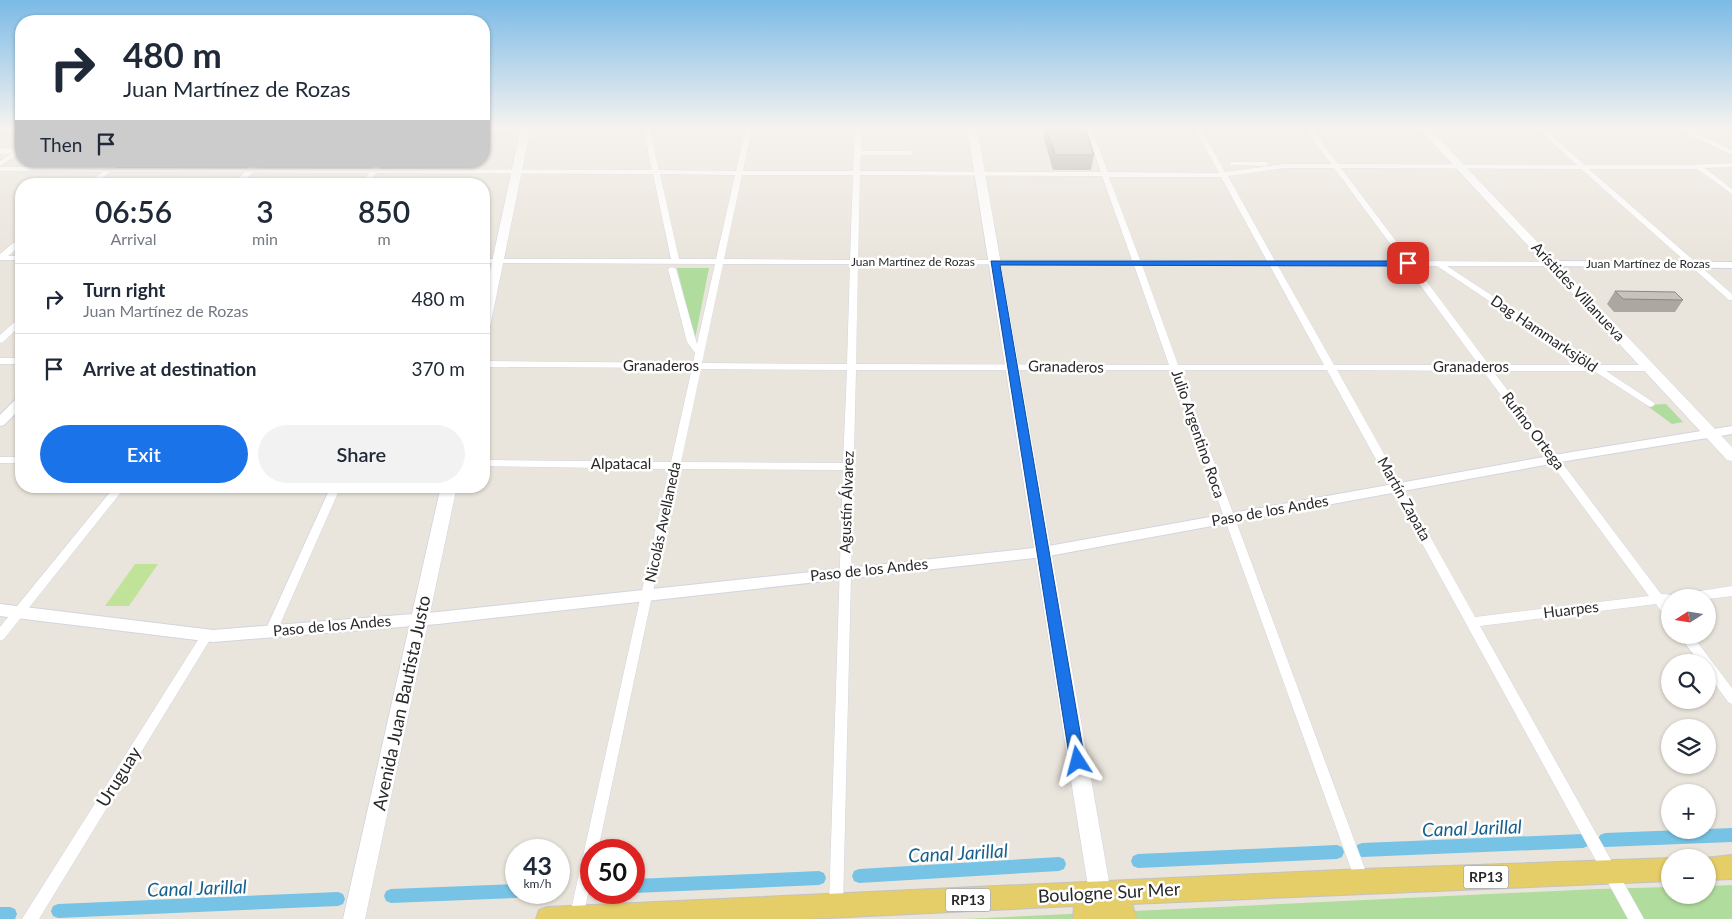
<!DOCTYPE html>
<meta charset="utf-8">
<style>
body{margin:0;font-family:Lato,sans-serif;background:#f2f2f3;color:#1f2937;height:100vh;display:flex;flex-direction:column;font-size:19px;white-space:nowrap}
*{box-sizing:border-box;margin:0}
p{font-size:16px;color:#747a83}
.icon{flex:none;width:28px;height:28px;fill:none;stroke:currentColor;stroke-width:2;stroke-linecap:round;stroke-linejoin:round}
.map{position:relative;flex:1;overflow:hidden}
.details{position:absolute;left:15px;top:178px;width:475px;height:315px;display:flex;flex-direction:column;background:#fff;border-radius:20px;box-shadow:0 1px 4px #0004}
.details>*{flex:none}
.top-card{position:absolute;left:15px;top:15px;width:475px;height:152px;border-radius:20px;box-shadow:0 1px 4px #0004;background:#fff;color:#1f2937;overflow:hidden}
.needle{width:32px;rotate:258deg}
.buttons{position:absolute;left:1661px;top:589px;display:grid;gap:10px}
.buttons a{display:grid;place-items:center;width:55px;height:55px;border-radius:50%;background:#fff;box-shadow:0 1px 4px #0004;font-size:25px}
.speed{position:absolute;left:505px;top:839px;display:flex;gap:10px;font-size:25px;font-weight:700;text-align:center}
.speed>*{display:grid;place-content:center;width:65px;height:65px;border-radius:50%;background:#fff;box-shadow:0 1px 4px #0004;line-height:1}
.speed small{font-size:12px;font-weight:400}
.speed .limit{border:8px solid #d22;background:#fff;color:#111}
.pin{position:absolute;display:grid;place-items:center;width:42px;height:42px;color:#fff;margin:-21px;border-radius:10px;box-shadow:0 2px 8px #0006}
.me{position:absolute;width:55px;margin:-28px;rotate:351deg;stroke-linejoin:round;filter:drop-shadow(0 0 4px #0008)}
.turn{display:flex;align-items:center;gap:18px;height:105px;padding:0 25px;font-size:22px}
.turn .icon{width:65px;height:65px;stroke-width:2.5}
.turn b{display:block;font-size:35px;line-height:42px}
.then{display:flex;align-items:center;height:48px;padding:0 25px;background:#0003;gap:10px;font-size:19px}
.eta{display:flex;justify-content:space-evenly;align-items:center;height:85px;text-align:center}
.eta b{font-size:30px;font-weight:600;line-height:35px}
.button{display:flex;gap:10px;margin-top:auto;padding:10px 25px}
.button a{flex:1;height:58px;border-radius:30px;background:#1a73e8;color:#fff;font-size:20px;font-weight:600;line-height:58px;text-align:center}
.button a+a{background:#f2f2f3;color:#1f2937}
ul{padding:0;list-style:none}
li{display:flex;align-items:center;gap:15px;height:70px;padding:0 25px;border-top:1px solid #e0e1e3}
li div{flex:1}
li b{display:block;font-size:19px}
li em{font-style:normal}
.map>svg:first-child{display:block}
</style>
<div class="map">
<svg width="1732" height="919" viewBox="0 0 1732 919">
<rect width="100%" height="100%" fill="#eae5dc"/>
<g fill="#b0dd9d">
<polygon points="677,268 709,268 695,339"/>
<polygon points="1666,404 1683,422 1672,424 1646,405"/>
<polygon points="1732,885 1732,919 964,919 1597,889 1670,887 1670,895 1708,895 1708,886"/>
</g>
<polygon fill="#c1e399" points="135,564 158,564 129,606 105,606"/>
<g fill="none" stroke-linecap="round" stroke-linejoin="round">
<g fill="#77c3e5" fill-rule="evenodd">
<polygon points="1732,828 1732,842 1605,847 1600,845 1598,840 1600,835 1605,833"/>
<polygon points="1583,834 1588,836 1590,841 1588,846 1583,848 1362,857 1357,855 1355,850 1357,845 1362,843"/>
<polygon points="1337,845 1342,847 1344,852 1342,857 1337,859 1138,868 1133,866 1131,861 1133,856 1138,854"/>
<polygon points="1059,857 1064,859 1066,864 1064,869 1059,871 859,883 854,881 852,876 854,871 859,869"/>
<polygon points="819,871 824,873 826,878 824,883 819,885 634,893 632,892 634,892 634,879"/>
<polygon points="516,884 516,892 523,892 521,896 516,898 391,903 386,901 384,896 386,891 391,889"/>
<polygon points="338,892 343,894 345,899 343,904 338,906 58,918 53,916 51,911 53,906 58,904"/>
<polygon points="0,907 10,907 15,909 17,914 15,919 0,919"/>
</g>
<defs>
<polyline id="pedestrian" points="0,151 18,151"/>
<g id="minor">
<path d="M 643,127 L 649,127 L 659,170 L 736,171 L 746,127 L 752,127 L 743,171 L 853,171 L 855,127 L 861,127 L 861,151 L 910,151 L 913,153 L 910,155 L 861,155 L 860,171 L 1101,172 L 1085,127 L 1091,127 L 1108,172 L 1219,173 L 1194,127 L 1200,127 L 1225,172 L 1285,164 L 1331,164 L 1304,127 L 1310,127 L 1338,164 L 1577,165 L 1535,127 L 1542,127 L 1585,165 L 1687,165 L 1732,163 L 1732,167 L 1705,168 L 1732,189 L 1732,194 L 1697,169 L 1589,169 L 1732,294 L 1732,300 L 1729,300 L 1581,169 L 1341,168 L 1411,261 L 1555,262 L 1556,264 L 1552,266 L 1447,266 L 1598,365 L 1649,365 L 1654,368 L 1649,371 L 1606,371 L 1653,402 L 1655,404 L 1653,406 L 1650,407 L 1594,371 L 1493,371 L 1661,594 L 1674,595 L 1732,586 L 1732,596 L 1708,599 L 1670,598 L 1670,603 L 1668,603 L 1670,606 L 1670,620 L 1666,618 L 1656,604 L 1480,626 L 1644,919 L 1628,919 L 1327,370 L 1180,370 L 1369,880 L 1367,885 L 1362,887 L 1357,885 L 1355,880 L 1171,370 L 856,370 L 843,906 L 841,911 L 836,913 L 831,911 L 829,906 L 843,470 L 679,469 L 598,850 L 591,850 L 591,881 L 583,917 L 583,919 L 569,919 L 669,469 L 484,466 L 484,460 L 671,462 L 692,368 L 484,367 L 484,361 L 693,363 L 695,353 L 687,342 L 668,269 L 672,267 L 676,269 L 697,344 L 715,264 L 484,263 L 484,259 L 671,259 L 653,174 L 376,173 L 368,184 L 361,184 L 369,173 L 110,172 L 96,184 L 88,184 L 102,172 L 0,171 L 0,167 L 107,167 L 115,161 L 122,161 L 115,168 L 372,169 L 378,161 L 385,161 L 379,169 L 652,170 ZM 1285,168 L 1334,168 L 1403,261 L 1275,261 L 1228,176 ZM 660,174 L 735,175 L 716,259 L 679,259 ZM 742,175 L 853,175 L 850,260 L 724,259 ZM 860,175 L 1102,176 L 1132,260 L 858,260 ZM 1109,177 L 1221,177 L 1267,261 L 1140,260 ZM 723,264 L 850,264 L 847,364 L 702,363 ZM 858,264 L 1134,265 L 1169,365 L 856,364 ZM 1142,265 L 1270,266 L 1324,365 L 1178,365 ZM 1278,266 L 1406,266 L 1479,365 L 1334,365 ZM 1415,266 L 1437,266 L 1585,365 L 1489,365 ZM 701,369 L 847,370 L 843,463 L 681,462 ZM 1337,370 L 1483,371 L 1649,596 L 1475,617 Z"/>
<polygon points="1673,127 1681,127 1732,150 1732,155"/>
<polygon points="21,147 21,152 0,166 0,161"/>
<polygon points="1232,162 1266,162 1269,164 1266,166 1230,165 1230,163"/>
<polygon points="18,239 21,239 21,245 8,256 21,256 21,260 0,260 0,254"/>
<polygon points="18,319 21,319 21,325 3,342 0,343 0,335"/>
<rect x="0" y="358" width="21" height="6"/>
<rect x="0" y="457" width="21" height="6"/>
<polygon points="115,486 126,486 4,639 0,641 0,627"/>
<polygon points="331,486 341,486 277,631 275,634 271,636 267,634 265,631"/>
<polygon points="207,630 211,632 213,635 211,638 39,919 22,919 203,632"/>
<polygon points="1679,635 1692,635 1732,688 1732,704 1728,702 1708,674 1708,662 1699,662"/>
</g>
<g id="tertiary">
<polygon points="0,127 21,128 21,132 0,131"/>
<polygon points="501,127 526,127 522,129 484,133 484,129"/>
<polygon points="255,161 264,161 242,184 233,184"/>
<polygon points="1552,261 1732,262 1732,268 1549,266 1549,262"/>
<polygon points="21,397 21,408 4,425 0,426 0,415 17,398"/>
<polygon points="1732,426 1732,434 1572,460 1043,557 438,624 213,642 0,616 0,604 213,630 438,612 1043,547 1572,452"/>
</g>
<g id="secondary">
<polygon points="521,127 531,127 490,327 484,331 484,299"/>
<polygon points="967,127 977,127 1111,893 1108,901 1100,904 1092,901 1089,893"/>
<polygon points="1418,127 1428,127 1732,447 1732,461 1727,460"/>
<polygon points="441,486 457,486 365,919 343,919"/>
</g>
<g id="primary">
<polygon points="1732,855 1732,879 1708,880 1708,858 1705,858"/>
<polygon points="1671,858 1670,881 1132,904 1137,919 1073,919 1074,906 807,919 536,919 539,910 548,907 1362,869"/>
</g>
</defs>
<use href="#pedestrian" stroke="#d2d4e1" stroke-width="6"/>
<use href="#minor" stroke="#d2d4e1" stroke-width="1"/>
<use href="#tertiary" stroke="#d2d4e1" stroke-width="2"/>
<use href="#secondary" stroke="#d2d4e1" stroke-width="1"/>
<use href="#primary" stroke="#c3c3c3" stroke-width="2"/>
<use href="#pedestrian" stroke="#fff" stroke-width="5.5"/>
<use href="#minor" fill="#fff" fill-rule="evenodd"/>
<use href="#tertiary" fill="#fff" fill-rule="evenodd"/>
<use href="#secondary" fill="#fff" fill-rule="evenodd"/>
<use href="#primary" fill="#e5cd67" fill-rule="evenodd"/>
</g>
<g fill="#aaa8a1">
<polygon points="1045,127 1085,127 1094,155 1091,170 1053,170 1044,139"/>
<polygon points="1615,291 1683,300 1675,312 1614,312 1607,304"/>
</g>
<g fill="#c6c3bb" stroke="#8b8883">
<polygon points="1046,127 1085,127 1094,155 1055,155"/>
<polygon points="1615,291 1675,292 1683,300 1623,299"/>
</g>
<linearGradient id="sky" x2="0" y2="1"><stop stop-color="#7bbae7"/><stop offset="0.5" stop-color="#f6f3ef"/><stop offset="1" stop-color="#f6f3ef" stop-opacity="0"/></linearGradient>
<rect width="1732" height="255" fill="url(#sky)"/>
<polygon fill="#1a73e8" stroke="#114b97" points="991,261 1408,261 1413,263 1408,266 1000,265 1085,761 1083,766 1078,768 1072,766 1070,761"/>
<g text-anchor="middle" stroke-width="5" stroke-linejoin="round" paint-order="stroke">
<g font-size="12" fill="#292929" stroke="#fff">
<text x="913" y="266">Juan Martínez de Rozas</text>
<text x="1648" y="268">Juan Martínez de Rozas</text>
</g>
<g fill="#fff" stroke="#696969" stroke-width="1">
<rect x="1463.5" y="865.5" width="45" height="23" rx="4"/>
<rect x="945.5" y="888.5" width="45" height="23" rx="4"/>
</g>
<g font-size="14" font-weight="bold" fill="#292929">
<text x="1486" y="882">RP13</text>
<text x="968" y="905">RP13</text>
</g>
<g font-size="15" fill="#292929" stroke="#fff">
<text transform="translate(1578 292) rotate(47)" y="5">Arístides Villanueva</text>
<text transform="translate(1544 334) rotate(34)" y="5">Dag Hammarksjöld</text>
<text x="661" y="371">Granaderos</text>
<text transform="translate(1066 367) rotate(1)" y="5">Granaderos</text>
<text x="1471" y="372">Granaderos</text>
<text transform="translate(1533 431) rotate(53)" y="5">Rufino Ortega</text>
<text transform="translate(1198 434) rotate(71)" y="5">Julio Argentino Roca</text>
<text x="621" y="469">Alpatacal</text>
<text transform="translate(1404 499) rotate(61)" y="5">Martín Zapata</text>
<text transform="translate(847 502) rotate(-88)" y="5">Agustín Álvarez</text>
<text transform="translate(1270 511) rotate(-10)" y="5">Paso de los Andes</text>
<text transform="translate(663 522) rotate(-78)" y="5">Nicolás Avellaneda</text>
<text transform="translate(869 570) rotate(-6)" y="5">Paso de los Andes</text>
<text transform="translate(1571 610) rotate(-7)" y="5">Huarpes</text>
<text transform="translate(332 626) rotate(-5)" y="5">Paso de los Andes</text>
</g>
<g font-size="18" fill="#292929" stroke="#fff">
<text transform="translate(402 703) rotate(-78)" y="6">Avenida Juan Bautista Justo</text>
<text transform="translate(119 777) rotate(-58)" y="6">Uruguay</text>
<text transform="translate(1109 893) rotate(-3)" y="6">Boulogne Sur Mer</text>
</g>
<g font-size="19" font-style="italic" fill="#18618f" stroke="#fff">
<text transform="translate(1472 828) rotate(-2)" y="7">Canal Jarillal</text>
<text transform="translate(958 853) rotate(-3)" y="7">Canal Jarillal</text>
<text transform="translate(197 888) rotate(-2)" y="7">Canal Jarillal</text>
</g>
</g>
</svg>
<div class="buttons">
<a><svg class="needle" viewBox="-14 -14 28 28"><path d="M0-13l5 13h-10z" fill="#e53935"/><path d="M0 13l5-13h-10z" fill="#747a83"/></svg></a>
<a><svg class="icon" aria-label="search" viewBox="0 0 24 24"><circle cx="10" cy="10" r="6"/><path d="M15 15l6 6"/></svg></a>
<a><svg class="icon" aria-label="layers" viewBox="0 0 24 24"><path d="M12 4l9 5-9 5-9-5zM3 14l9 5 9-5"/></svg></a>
<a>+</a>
<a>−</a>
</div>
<div class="speed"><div>43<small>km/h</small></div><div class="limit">50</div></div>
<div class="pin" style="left:1408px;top:263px;background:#d93025"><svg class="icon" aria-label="arrive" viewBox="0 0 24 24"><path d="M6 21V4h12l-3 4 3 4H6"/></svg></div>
<svg class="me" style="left:1078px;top:761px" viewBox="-20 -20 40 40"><path d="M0-17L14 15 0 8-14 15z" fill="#1a73e8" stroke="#fff" stroke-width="4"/></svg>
<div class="top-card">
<div class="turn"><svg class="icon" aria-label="right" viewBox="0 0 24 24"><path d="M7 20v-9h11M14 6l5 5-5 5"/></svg><div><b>480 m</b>Juan Martínez de Rozas</div></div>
<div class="then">Then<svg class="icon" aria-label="arrive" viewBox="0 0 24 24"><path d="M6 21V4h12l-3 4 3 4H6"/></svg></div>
</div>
<section class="details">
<div class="eta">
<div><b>06:56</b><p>Arrival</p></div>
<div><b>3</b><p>min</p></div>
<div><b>850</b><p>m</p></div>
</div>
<ul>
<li><svg class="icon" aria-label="right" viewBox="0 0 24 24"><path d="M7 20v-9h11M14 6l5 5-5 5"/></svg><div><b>Turn right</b><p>Juan Martínez de Rozas</p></div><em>480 m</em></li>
<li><svg class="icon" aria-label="arrive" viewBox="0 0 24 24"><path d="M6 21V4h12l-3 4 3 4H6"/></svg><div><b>Arrive at destination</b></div><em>370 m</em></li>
</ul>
<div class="button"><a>Exit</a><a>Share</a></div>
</section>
</div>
